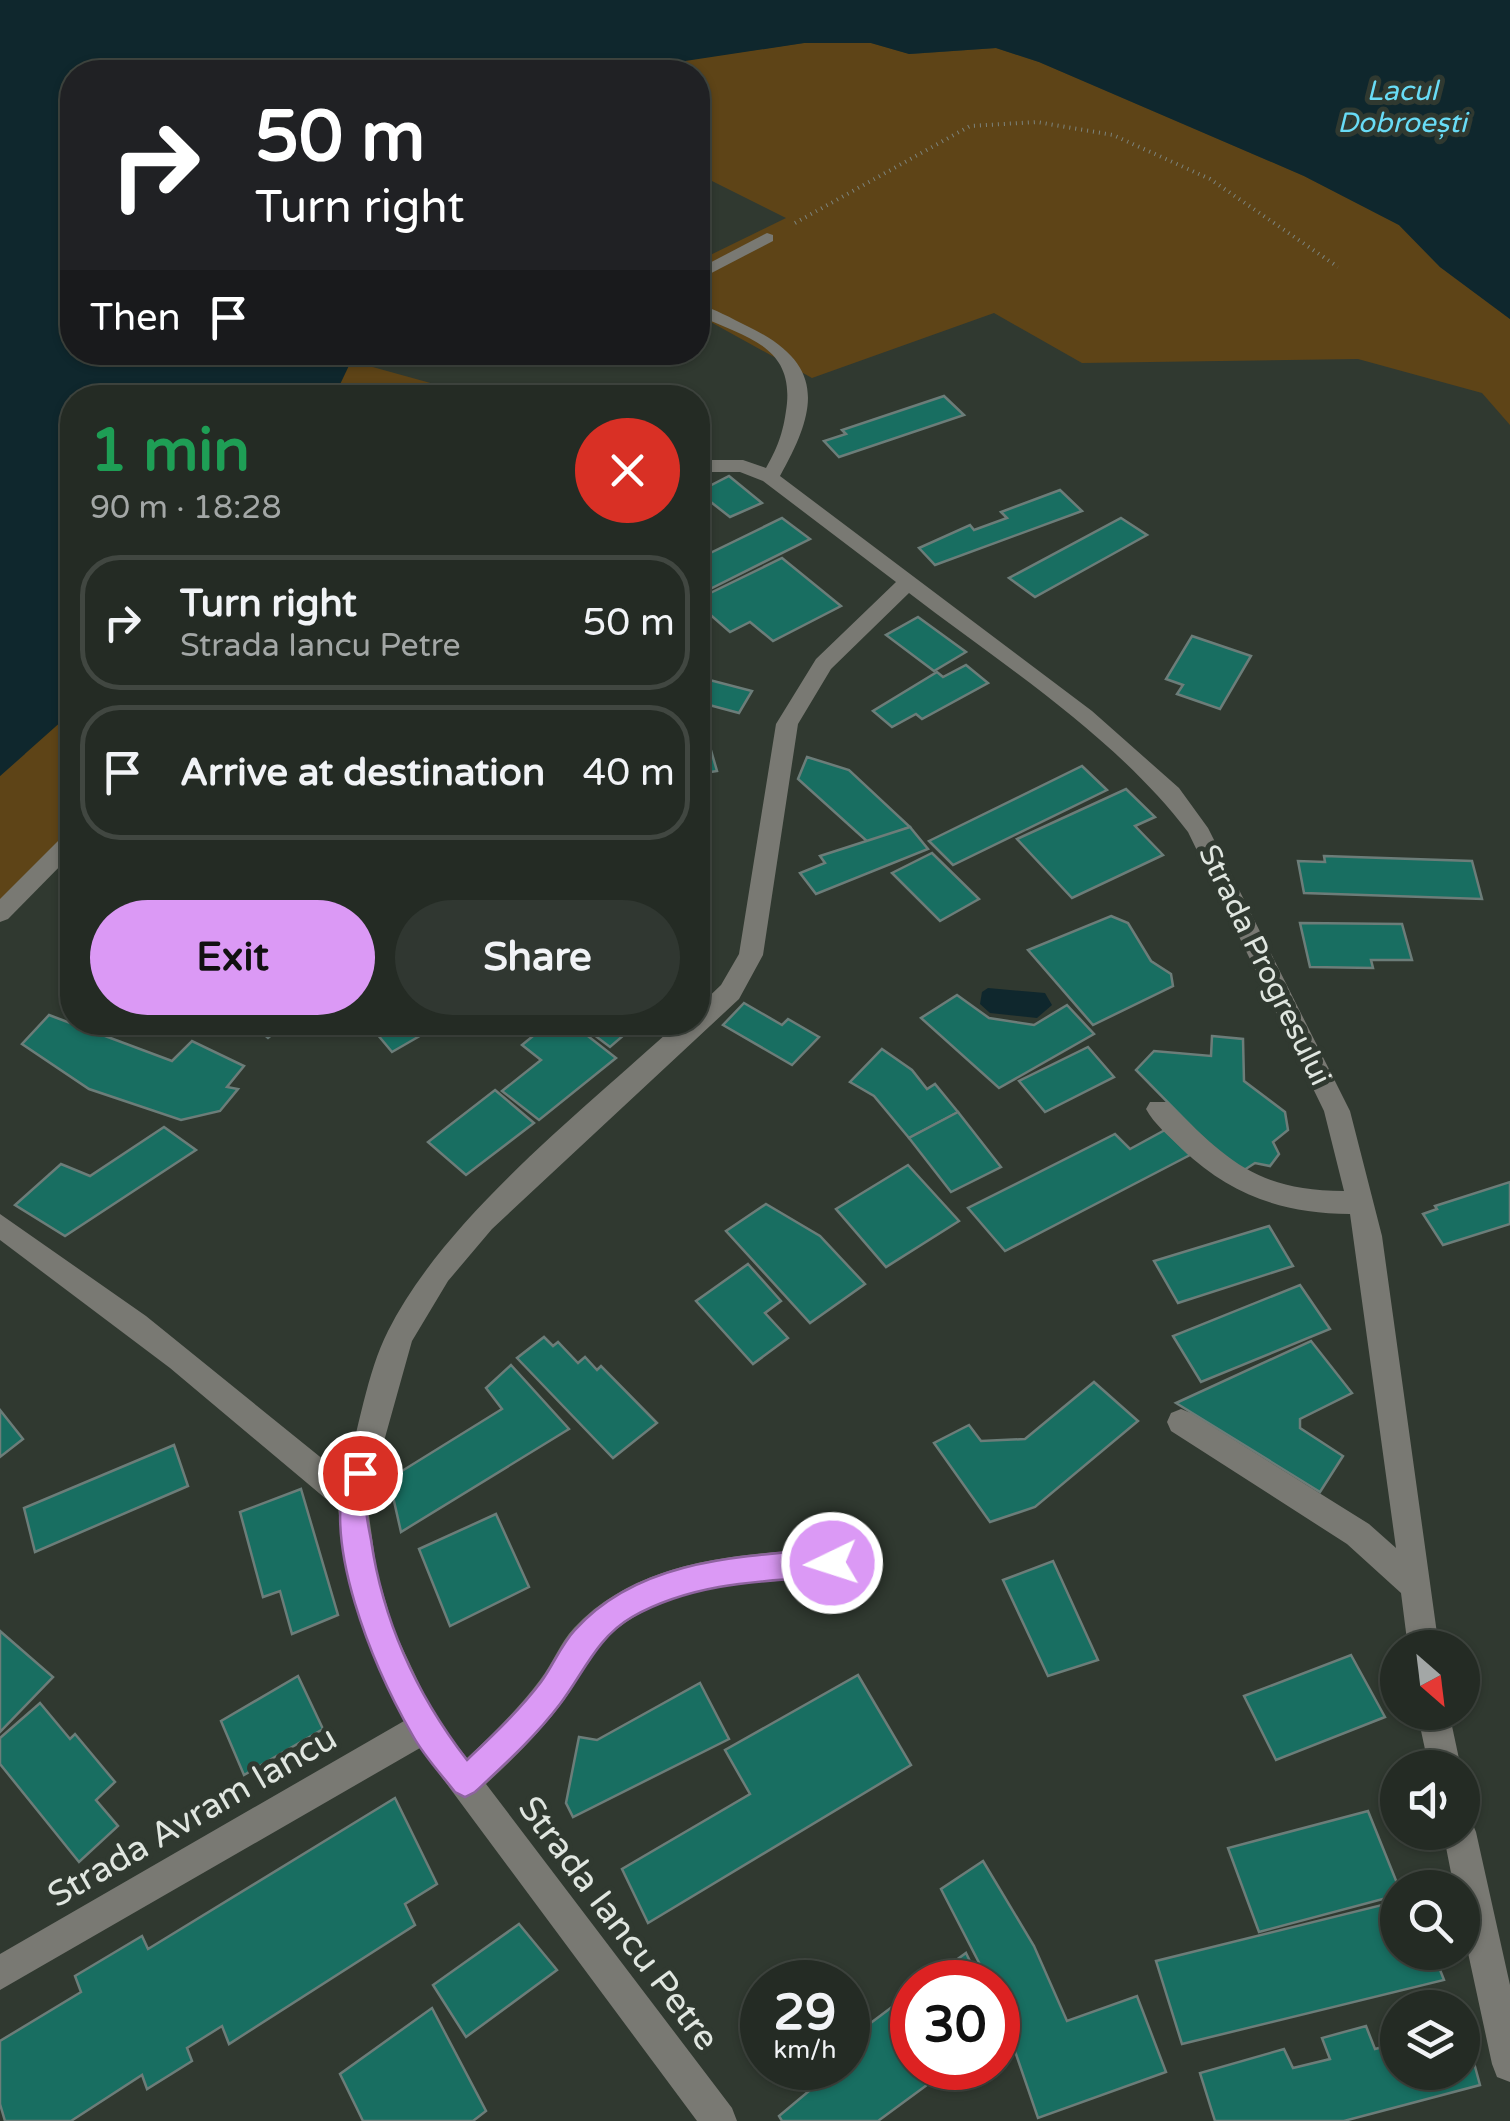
<!DOCTYPE html>
<meta charset="utf-8">
<style>
body{margin:0;font-family:"Varela Round",sans-serif;background:#303731;color:#f1f3f6;height:100vh;display:flex;flex-direction:column;font-size:38px;white-space:nowrap}
*{box-sizing:border-box;margin:0}
p{font-size:32px;color:#a3a7a6}
.icon{flex:none;width:55px;height:55px;fill:none;stroke:currentColor;stroke-width:2;stroke-linecap:round;stroke-linejoin:round}
.map{position:relative;flex:1;overflow:hidden}
.details{position:absolute;left:60px;top:385px;width:650px;height:650px;display:flex;flex-direction:column;background:#242b24;border-radius:40px;box-shadow:0 2px 8px #0004,0 0 0 2px #414741}
.details>*{flex:none}
.guide{position:absolute;left:60px;top:60px;width:650px;height:305px;border-radius:40px;box-shadow:0 2px 8px #0004,0 0 0 2px #414741;background:#202124;color:#fff;overflow:hidden}
.needle{width:65px;rotate:152deg}
.tools{position:absolute;left:1380px;top:1630px;display:grid;gap:20px}
.tools a{display:grid;place-items:center;width:100px;height:100px;border-radius:50%;background:#242b24;box-shadow:0 2px 8px #0004,0 0 0 2px #414741;font-size:50px}
.speed{position:absolute;left:740px;top:1960px;display:flex;gap:20px;font-size:50px;font-weight:700;text-align:center}
.speed>*{display:grid;place-content:center;width:130px;height:130px;border-radius:50%;background:#242b24;box-shadow:0 2px 8px #0004,0 0 0 2px #414741;line-height:1}
.speed small{font-size:25px;font-weight:400}
.speed .limit{border:15px solid #d22;background:#fff;color:#111}
.pin{position:absolute;display:grid;place-items:center;width:85px;height:85px;color:#fff;margin:-42px;border:5px solid #fff;border-radius:50%;box-shadow:0 2px 10px #0007}
.me{position:absolute;width:110px;margin:-55px;rotate:266deg;stroke-linejoin:round;filter:drop-shadow(0 0 8px #0008)}
.turn{display:flex;align-items:center;gap:35px;height:210px;padding:0 30px;font-size:45px}
.turn .icon{width:130px;height:130px;stroke-width:2.5}
.turn b{display:block;font-size:70px;line-height:85px}
.then{display:flex;align-items:center;height:95px;padding:0 30px;background:#0003;gap:20px;font-size:38px}
.round{display:grid;place-items:center;flex:none;width:105px;height:105px;border-radius:52px;background:#303731}
.head{display:flex;align-items:center;justify-content:space-between;height:170px;padding:0 30px}
h1{font-size:60px;font-weight:700;line-height:75px;color:#1e9e55}
.cta{display:flex;gap:20px;margin-top:auto;padding:20px 30px}
.cta a{flex:1;height:115px;border-radius:60px;background:#db99f5;color:#111;font-size:40px;font-weight:700;line-height:115px;text-align:center}
.cta a+a{background:#303731;color:#f1f3f6}
ul{padding:0;list-style:none}
li{display:flex;align-items:center;gap:30px;height:135px;margin:0 20px 15px;padding:0 10px;border:5px solid #414741;border-radius:40px}
li div{flex:1}
li b{display:block;font-size:38px}
li em{font-style:normal}
.map>svg:first-child{display:block}
</style>
<div class="map">
<svg width="1510" height="2121" viewBox="0 0 1510 2121">
<rect width="100%" height="100%" fill="#303930"/>
<g fill="#5e4417">
<polygon points="804,43 871,43 910,54 996,48 1039,62 1304,176 1399,225 1440,267 1510,319 1510,425 1482,393 1358,359 1082,363 994,313 812,378 698,315 698,261 786,218 698,174 698,72 602,72"/>
<polygon points="72,352 355,353 351,361 481,397 72,398 72,834 0,904 0,776 25,754 0,559"/>
</g>
<g fill="#0f272d">
<polygon points="0,0 1510,0 1510,319 1440,267 1399,225 1304,176 1039,62 996,48 909,54 871,43 804,43 613,72 72,72 72,352 355,353 334,397 72,398 72,712 0,776"/>
<polygon points="988,988 1045,993 1052,1005 1037,1018 990,1013 980,1004 982,992"/>
</g>
<g fill="#186e61" stroke="#6c7d79" stroke-width="2.5">
<polygon points="944,396 964,415 839,457 824,441 846,434 842,430"/>
<polygon points="729,476 762,503 730,517 698,492"/>
<polygon points="1060,490 1082,511 935,565 919,548 970,525 974,530 1007,518 1001,512"/>
<polygon points="782,518 810,539 698,595 698,559"/>
<polygon points="1121,518 1147,535 1035,597 1009,578"/>
<polygon points="782,558 841,606 773,641 750,622 730,632 698,604 698,599"/>
<polygon points="918,617 966,652 934,671 886,635"/>
<polygon points="1192,636 1251,656 1220,709 1177,694 1183,685 1166,679"/>
<polygon points="966,665 988,683 922,719 916,714 892,727 873,711 937,672 943,677"/>
<polygon points="698,677 752,691 739,713 698,702"/>
<polygon points="708,740 717,771 698,774 698,742"/>
<polygon points="807,757 849,770 910,827 869,843 798,779"/>
<polygon points="1082,766 1107,790 953,865 929,841"/>
<polygon points="1126,789 1155,817 1135,826 1163,855 1072,898 1017,839"/>
<polygon points="910,827 928,849 816,894 800,873 825,863 820,856"/>
<polygon points="932,853 979,899 940,921 892,873"/>
<polygon points="1324,856 1472,861 1482,899 1304,893 1298,861 1325,862"/>
<polygon points="1111,916 1128,923 1151,961 1171,974 1173,986 1093,1025 1028,950"/>
<polygon points="1300,923 1402,924 1412,960 1371,960 1373,968 1310,967"/>
<polygon points="957,995 989,1018 1034,1025 1067,1005 1094,1034 999,1088 921,1018"/>
<polygon points="744,1003 782,1025 788,1019 819,1037 792,1065 723,1025"/>
<polygon points="49,1015 172,1061 192,1041 244,1066 227,1087 238,1089 220,1111 181,1120 89,1089 22,1044"/>
<polygon points="249,1022 288,1022 268,1038"/>
<polygon points="367,1022 444,1022 392,1052"/>
<polygon points="550,1022 570,1022 616,1058 539,1120 502,1091 541,1060 522,1045"/>
<polygon points="577,1022 639,1022 610,1047"/>
<polygon points="1212,1036 1243,1039 1244,1081 1285,1112 1288,1130 1273,1142 1279,1154 1270,1166 1255,1163 1238,1174 1136,1070 1154,1051 1211,1056"/>
<polygon points="1088,1047 1114,1077 1045,1112 1019,1081"/>
<polygon points="882,1049 912,1070 927,1089 935,1084 958,1112 909,1138 874,1096 850,1082"/>
<polygon points="495,1090 534,1123 466,1175 428,1142"/>
<polygon points="958,1112 1001,1167 951,1192 909,1138"/>
<polygon points="164,1127 196,1150 65,1236 15,1205 61,1164 90,1176"/>
<polygon points="1165,1130 1190,1155 1005,1251 968,1208 1115,1134 1130,1149"/>
<polygon points="908,1165 959,1221 886,1267 836,1209"/>
<polygon points="1510,1182 1510,1224 1443,1245 1423,1214 1437,1209 1435,1206"/>
<polygon points="766,1204 820,1236 865,1284 810,1323 726,1231"/>
<polygon points="1269,1226 1293,1266 1178,1303 1154,1261"/>
<polygon points="748,1264 781,1301 765,1313 788,1338 753,1364 696,1301"/>
<polygon points="1300,1285 1330,1329 1201,1382 1173,1336"/>
<polygon points="544,1337 553,1346 558,1342 578,1363 585,1357 597,1370 601,1366 657,1423 613,1458 517,1358"/>
<polygon points="1311,1341 1352,1393 1300,1419 1300,1428 1343,1456 1320,1492 1176,1403"/>
<polygon points="511,1365 569,1429 401,1532 389,1479 502,1409 486,1388"/>
<polygon points="1094,1382 1138,1421 1035,1507 990,1522 934,1443 969,1425 981,1441 1025,1439"/>
<polygon points="0,1410 23,1439 0,1457"/>
<polygon points="174,1445 188,1486 35,1552 24,1508"/>
<polygon points="301,1489 338,1615 292,1634 280,1591 263,1597 240,1512"/>
<polygon points="496,1514 529,1587 450,1626 419,1549"/>
<polygon points="1053,1561 1098,1660 1048,1676 1003,1580"/>
<polygon points="0,1631 53,1677 0,1732"/>
<polygon points="1351,1655 1385,1717 1276,1760 1244,1696"/>
<polygon points="858,1675 911,1765 648,1923 622,1869 750,1794 725,1750"/>
<polygon points="298,1676 323,1729 244,1775 221,1721"/>
<polygon points="700,1683 729,1739 573,1817 566,1803 579,1737 597,1740"/>
<polygon points="40,1703 70,1739 75,1734 115,1782 96,1800 118,1826 79,1862 0,1764 0,1738"/>
<polygon points="395,1798 437,1884 405,1904 415,1925 229,2044 222,2026 187,2048 192,2061 147,2089 142,2075 71,2121 5,2121 0,2104 0,2041 81,1992 75,1976 142,1936 148,1949"/>
<polygon points="1368,1811 1399,1888 1398,1895 1259,1932 1228,1848"/>
<polygon points="983,1861 1034,1946 1067,2021 1137,1996 1166,2072 1038,2118 998,2002 998,1982 989,1982 941,1889"/>
<polygon points="1398,1901 1398,1952 1433,1952 1444,1980 1182,2044 1156,1961"/>
<polygon points="519,1924 557,1970 466,2037 433,1985"/>
<polygon points="966,1953 980,1982 926,1982"/>
<polygon points="912,1992 912,2068 950,2068 878,2121 782,2121 779,2116 809,2091 800,2075 810,2068 848,2068 848,2040"/>
<polygon points="432,2008 486,2111 473,2121 363,2121 340,2074"/>
<polygon points="1366,2026 1375,2049 1398,2043 1398,2072 1462,2072 1464,2026 1480,2085 1344,2121 1215,2121 1200,2073 1284,2049 1293,2068 1330,2059 1322,2038"/>
</g>
<g fill="none" stroke-linecap="round" stroke-linejoin="round">
<polyline stroke="#7d847d" stroke-width="4" stroke-dasharray="1 5" stroke-linecap="butt" points="795,223 970,126 1037,122 1113,135 1210,179 1338,267"/>
<g fill="#797973" fill-rule="evenodd">
<polygon points="767,233 773,235 773,241 698,280 698,269"/>
<path d="M 698,304 C 715,309 731,318 747,326 C 825,363 819,407 780,476 L 1092,711 L 1179,788 L 1208,828 L 1350,1111 L 1382,1236 L 1439,1648 L 1408,1648 L 1401,1593 L 1347,1544 L 1171,1431 L 1167,1422 L 1171,1413 L 1181,1409 L 1191,1413 L 1369,1524 L 1396,1548 L 1350,1214 C 1282,1213 1232,1196 1182,1149 C 1170,1137 1154,1124 1146,1109 L 1150,1102 L 1168,1102 C 1228,1161 1256,1190 1344,1191 L 1324,1111 L 1188,832 C 1114,735 1004,666 909,593 L 831,669 L 798,724 L 763,955 L 739,999 L 492,1229 L 448,1281 L 412,1341 L 367,1502 L 377,1572 L 394,1630 L 435,1717 L 467,1758 C 493,1734 519,1708 540,1680 C 553,1663 560,1643 574,1628 C 640,1558 742,1554 832,1548 L 843,1553 L 847,1563 L 843,1573 L 832,1578 C 749,1582 649,1583 592,1654 C 581,1668 575,1686 564,1700 C 542,1731 514,1758 486,1784 L 732,2108 L 737,2121 L 697,2121 L 420,1748 L 0,1990 L 0,1954 L 404,1721 L 364,1633 L 347,1572 L 338,1509 L 170,1368 L 0,1240 L 0,1214 L 146,1316 L 345,1477 C 358,1432 367,1372 388,1331 C 446,1216 584,1110 679,1022 L 698,1022 L 698,1007 L 721,985 L 739,954 L 776,724 L 816,659 L 896,582 L 763,481 L 740,472 L 698,472 L 698,460 L 743,460 L 766,468 C 779,445 784,430 787,403 C 792,344 743,337 698,315 Z"/>
<polygon points="72,833 72,854 8,919 0,922 0,899 64,835"/>
<polygon points="1417,1712 1449,1712 1461,1768 1429,1768"/>
<polygon points="1462,1817 1471,1820 1476,1832 1510,1985 1510,2082 1497,2077 1492,2064 1462,1925 1462,1888 1454,1888 1443,1832 1462,1832"/>
</g>
</g>
<path fill="#db99f5" stroke="#8e639f" stroke-width="2.5" d="M 360,1461 L 369,1464 C 375,1478 367,1487 366,1502 C 365,1514 369,1528 371,1540 C 383,1622 417,1695 467,1760 C 493,1735 519,1711 541,1682 C 553,1666 561,1645 575,1630 C 639,1558 744,1556 832,1549 L 842,1553 L 846,1563 L 842,1572 L 832,1576 C 764,1581 694,1582 632,1617 C 597,1637 583,1674 560,1704 C 535,1737 505,1764 475,1792 L 465,1797 L 455,1792 C 441,1774 424,1756 413,1736 C 375,1670 317,1538 350,1464 Z"/>
<g text-anchor="middle" stroke-width="10" stroke-linejoin="round" paint-order="stroke">
<g font-size="28" font-style="italic" fill="#68dcf6" stroke="#303930">
<text x="1402" y="100">Lacul<tspan x="1402" dy="32">Dobroești</tspan></text>
</g>
<g font-size="30" fill="#e0e6e0" stroke="#303930">
<text transform="translate(1265 965) rotate(64)" y="10">Strada Progresului</text>
</g>
<g font-size="35" fill="#e0e6e0" stroke="#303930">
<text transform="translate(192 1816) rotate(-30)" y="12">Strada Avram Iancu</text>
<text transform="translate(619 1923) rotate(53)" y="12">Strada Iancu Petre</text>
</g>
</g>
</svg>
<div class="tools">
<a><svg class="needle" viewBox="-14 -14 28 28"><path d="M0-13l5 13h-10z" fill="#e53935"/><path d="M0 13l5-13h-10z" fill="#a3a7a6"/></svg></a>
<a><svg class="icon" aria-label="sound" viewBox="0 0 24 24"><path d="M4 9h4l5-4v14l-5-4H4zM17 9q2 3 0 6"/></svg></a>
<a><svg class="icon" aria-label="search" viewBox="0 0 24 24"><circle cx="10" cy="10" r="6"/><path d="M15 15l6 6"/></svg></a>
<a><svg class="icon" aria-label="layers" viewBox="0 0 24 24"><path d="M12 4l9 5-9 5-9-5zM3 14l9 5 9-5"/></svg></a>
</div>
<div class="speed"><div>29<small>km/h</small></div><div class="limit">30</div></div>
<div class="pin" style="left:360px;top:1473px;background:#d93025"><svg class="icon" aria-label="arrive" viewBox="0 0 24 24"><path d="M6 21V4h12l-3 4 3 4H6"/></svg></div>
<svg class="me" style="left:832px;top:1563px" viewBox="-20 -20 40 40"><circle r="17" fill="#db99f5" stroke="#fff" stroke-width="3"/><path d="M0-11L8 9 0 5-8 9z" fill="#fff"/></svg>
<div class="guide">
<div class="turn"><svg class="icon" aria-label="right" viewBox="0 0 24 24"><path d="M7 20v-9h11M14 6l5 5-5 5"/></svg><div><b>50 m</b>Turn right</div></div>
<div class="then">Then<svg class="icon" aria-label="arrive" viewBox="0 0 24 24"><path d="M6 21V4h12l-3 4 3 4H6"/></svg></div>
</div>
<section class="details">
<div class="head"><div><h1>1 min</h1><p>90 m · 18:28</p></div><a class="round" style="background:#d93025;color:#fff"><svg class="icon" aria-label="close" viewBox="0 0 24 24"><path d="M6 6l12 12M18 6L6 18"/></svg></a></div>
<ul>
<li><svg class="icon" aria-label="right" viewBox="0 0 24 24"><path d="M7 20v-9h11M14 6l5 5-5 5"/></svg><div><b>Turn right</b><p>Strada Iancu Petre</p></div><em>50 m</em></li>
<li><svg class="icon" aria-label="arrive" viewBox="0 0 24 24"><path d="M6 21V4h12l-3 4 3 4H6"/></svg><div><b>Arrive at destination</b></div><em>40 m</em></li>
</ul>
<div class="cta"><a>Exit</a><a>Share</a></div>
</section>
</div>
